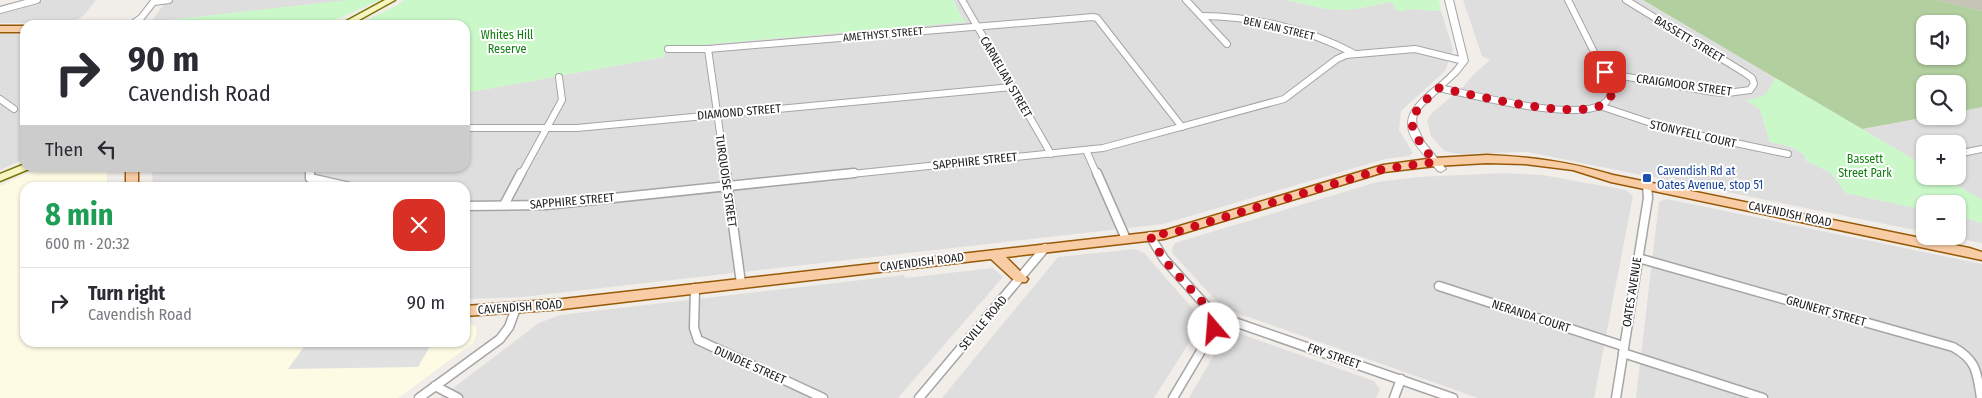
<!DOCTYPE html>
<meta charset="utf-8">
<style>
body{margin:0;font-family:"Fira Sans Condensed",sans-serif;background:#f7f7f7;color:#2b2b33;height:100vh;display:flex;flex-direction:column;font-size:19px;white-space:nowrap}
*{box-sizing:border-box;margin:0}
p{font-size:16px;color:#7c7c81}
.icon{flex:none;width:28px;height:28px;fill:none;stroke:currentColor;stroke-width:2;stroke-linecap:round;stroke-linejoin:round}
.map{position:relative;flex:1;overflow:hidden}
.panel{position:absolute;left:20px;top:182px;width:450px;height:165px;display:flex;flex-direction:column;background:#fff;border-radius:15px;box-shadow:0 1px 4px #0004}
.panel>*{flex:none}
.banner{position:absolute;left:20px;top:20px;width:450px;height:152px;border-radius:15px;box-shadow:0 1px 4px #0004;background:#fff;color:#2b2b33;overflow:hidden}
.fabs{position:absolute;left:1916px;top:15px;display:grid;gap:10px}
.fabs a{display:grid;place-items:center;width:50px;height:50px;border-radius:10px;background:#fff;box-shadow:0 1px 4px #0004;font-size:25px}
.pin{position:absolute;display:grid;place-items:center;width:42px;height:42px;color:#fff;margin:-21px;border-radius:10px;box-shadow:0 2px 8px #0006}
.me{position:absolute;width:55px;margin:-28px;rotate:342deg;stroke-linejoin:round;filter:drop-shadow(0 0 4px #0008)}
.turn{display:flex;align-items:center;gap:18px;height:105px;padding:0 25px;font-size:22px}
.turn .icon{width:65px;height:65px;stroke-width:2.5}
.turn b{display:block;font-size:35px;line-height:42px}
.then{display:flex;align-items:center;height:48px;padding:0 25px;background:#0003;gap:10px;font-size:19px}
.round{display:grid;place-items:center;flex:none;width:52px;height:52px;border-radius:15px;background:#f7f7f7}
.head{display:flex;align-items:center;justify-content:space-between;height:85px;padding:0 25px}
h1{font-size:30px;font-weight:700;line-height:38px;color:#1e9e55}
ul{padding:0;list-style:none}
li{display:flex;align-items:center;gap:15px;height:70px;padding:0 25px;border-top:1px solid #e1e1e2}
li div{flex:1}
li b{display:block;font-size:19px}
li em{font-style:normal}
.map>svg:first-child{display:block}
</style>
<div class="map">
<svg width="1982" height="398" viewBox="0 0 1982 398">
<rect width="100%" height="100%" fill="#f1ede9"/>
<g fill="#dfdedf">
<polygon points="45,0 96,0 84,15 73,23 0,23 0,12"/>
<polygon points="167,0 349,0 151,22"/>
<polygon points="953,0 1286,0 1326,9 1350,10 1392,2 1406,9 1441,11 1453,49 1445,71 1401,111 1399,130 1413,153 1409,156 1385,159 1163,224 523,297 465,299 465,188 153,187 152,168 465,168 465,93 664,57 665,48 964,22"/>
<polygon points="1463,0 1643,0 1775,78 1769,93 1760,98 1747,101 1760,109 1770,142 1792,147 1805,155 1806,161 1830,172 1846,193 1925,210 1925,232 1527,152 1458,154 1444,151 1431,136 1427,120 1432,113 1465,85 1471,77 1490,60 1482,56"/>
<polygon points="0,34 25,34 25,159 0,170"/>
<polygon points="1982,107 1982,200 1942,176 1958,176 1958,144 1925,144 1925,166 1862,129 1932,116 1958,116 1958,112"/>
<polygon points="1505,173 1542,175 1626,190 1633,196 1594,398 1478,398 1223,308 1172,253 1172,248 1175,243 1377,182 1418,177"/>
<polygon points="1667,199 1982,264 1982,398 1636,398 1659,202"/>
<polygon points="1958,216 1982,223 1982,243 1946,236 1958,236"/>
<polygon points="1135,249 1144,253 1201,318 1201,324 1154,398 942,398 1058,257"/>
<polygon points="993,268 1003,277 898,398 440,398 539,323 560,315 904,275 905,278"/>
<polygon points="1235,332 1374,381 1380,389 1376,398 1189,398 1225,336"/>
</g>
<polygon fill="#fefbe5" points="40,168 107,168 107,187 25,188 25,342 465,342 465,323 475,326 477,333 473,343 398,398 0,398 0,186"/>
<polygon fill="#c6c4b4" points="1937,0 1982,0 1982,11 1953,4"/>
<path fill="#b2cf9f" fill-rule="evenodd" d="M 1643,0 L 1937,0 L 1982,11 L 1982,107 L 1958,112 L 1958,84 L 1925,84 L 1925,116 L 1932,116 L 1862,129 ZM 1925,24 L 1958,24 L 1958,56 L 1925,56 Z"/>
<g fill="#caf8c9">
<polygon points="349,0 380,0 324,25 151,25 151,22"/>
<polygon points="404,0 953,0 965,22 665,48 664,57 465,93 465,25 356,25 396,6"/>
<polygon points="1286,0 1439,0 1441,11 1406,9 1406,11 1397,11 1391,2 1350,10 1326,9"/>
<path d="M 1775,78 L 1925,166 L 1925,176 L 1942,176 L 1982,200 L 1982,223 L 1958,216 L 1958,204 L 1925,204 L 1925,210 L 1846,193 L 1830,172 L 1806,161 L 1805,155 L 1792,147 L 1770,142 L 1760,109 L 1746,100 C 1767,97 1766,95 1775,78 Z"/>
</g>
<polygon fill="#e1e1e1" points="332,342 432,342 432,343 418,367 288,369 306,344"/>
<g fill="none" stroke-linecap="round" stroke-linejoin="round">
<defs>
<g id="minor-far1">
<polyline points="962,0 1051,154"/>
<polyline points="1186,0 1227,44"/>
<polyline points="154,2 169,0"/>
<polyline points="0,10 37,0"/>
<path d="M 1201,16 C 1252,16 1308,29 1353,53"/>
<polyline points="131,25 141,18 155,0"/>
<polyline points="668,49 708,49 1093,17 1097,18 1182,127"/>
<polyline points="708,49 726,175"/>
<polyline points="1605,73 1713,92 1728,93 1750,90 1754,84 1752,78 1745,73 1626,0"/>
<path d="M 1439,88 C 1474,95 1574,122 1603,104 C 1609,101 1611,95 1612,88 L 1568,0"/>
<polyline points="0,99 14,109"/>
<polyline points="1600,106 1669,129 1788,154"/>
<polyline points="465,128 577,128 1012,87"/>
<polyline points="1086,150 1097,175"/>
<polyline points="1962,153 1982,149"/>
<polyline points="309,168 310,175"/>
<polyline points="521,175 562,100 559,77"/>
<polyline points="842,175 1103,148 1284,99 1337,59 1346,55 1415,49 1464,61"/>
</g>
<g id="minor">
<polyline points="310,173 310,178 354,188"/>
<polyline points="726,173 741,283"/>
<polyline points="1097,173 1126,239"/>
<polyline points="504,205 521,173"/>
<polyline points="465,206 546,205 854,173"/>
<polyline points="1150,236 1164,259 1207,307 1215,319 1214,329 1173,398"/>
<path d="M 1638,258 L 1953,347 C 1977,360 1977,373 1981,398"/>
<polyline points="1439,286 1623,346"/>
<polyline points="695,288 694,328 698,340 823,398"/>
<polyline points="1215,319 1223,318 1453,398"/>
<polyline points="1623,353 1763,398"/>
<polyline points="435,386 458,398"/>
<polyline points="419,398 500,339 509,327 516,308"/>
<polyline points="919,398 1045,248"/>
<polyline points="1394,398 1401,379"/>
<polyline points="1616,398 1648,198 1647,185"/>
</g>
<path id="tertiary" d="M 1445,0 L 1453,0 L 1468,61 L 1458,74 L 1424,105 L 1418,112 L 1416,119 L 1417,127 L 1424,142 L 1446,169 L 1441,172 L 1438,171 C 1409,137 1391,123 1432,89 C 1442,81 1453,72 1460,61 Z"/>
<g id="secondary">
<polygon points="385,0 395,0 350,25 339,25"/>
<polygon points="25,164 25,168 30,168 29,169 0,181 0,174"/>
</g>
<g id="primary">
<rect x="0" y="26" width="25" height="6"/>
<path d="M 1487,155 C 1532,157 1570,162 1613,175 L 1969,248 L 1982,252 L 1982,260 L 1611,182 L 1573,170 L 1525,164 L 1487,163 L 1435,166 L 1384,172 L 1164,239 L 1006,257 L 1028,279 L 1026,282 L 1016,282 L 991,259 L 563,309 L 465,316 L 465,306 L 563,299 L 1163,231 L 1383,165 L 1435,158 Z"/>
<rect x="126" y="168" width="12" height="20"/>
</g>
</defs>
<use href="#minor-far1" stroke="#a5a5a5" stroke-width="8"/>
<use href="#minor" stroke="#a5a5a5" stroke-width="11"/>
<use href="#tertiary" stroke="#a5a5a5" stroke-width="2"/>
<use href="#secondary" stroke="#76770a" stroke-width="3"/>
<use href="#primary" stroke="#985907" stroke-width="3"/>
<use href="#minor-far1" stroke="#fff" stroke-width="6"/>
<use href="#minor" stroke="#fff" stroke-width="8"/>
<use href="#tertiary" fill="#fff" fill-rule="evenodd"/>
<use href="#secondary" fill="#f7f5c0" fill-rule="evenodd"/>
<use href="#primary" fill="#f8cda6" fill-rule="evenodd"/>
</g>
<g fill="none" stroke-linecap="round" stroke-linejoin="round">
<path stroke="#ca091c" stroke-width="9" stroke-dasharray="0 16.2" d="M 1214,329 L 1215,319 L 1207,307 L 1164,260 L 1150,236 L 1179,231 L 1383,169 L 1435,162 C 1405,124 1403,120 1439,88 C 1468,93 1594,127 1610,98 C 1615,89 1608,80 1605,72"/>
</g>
<rect fill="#1a4fb4" stroke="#fff" stroke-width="2" x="1642" y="173" width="10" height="10" rx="2.5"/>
<g text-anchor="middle" stroke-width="4" stroke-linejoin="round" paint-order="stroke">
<g font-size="11" fill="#212121" stroke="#fff">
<text transform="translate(1279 28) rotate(13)" y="4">BEN EAN STREET</text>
<text transform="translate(883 34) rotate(-5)" y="4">AMETHYST STREET</text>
</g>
<g font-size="12" fill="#137e11" stroke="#fff">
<text x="507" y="39">Whites Hill<tspan x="507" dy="14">Reserve</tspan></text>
<text x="1865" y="163">Bassett<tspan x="1865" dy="14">Street Park</tspan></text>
</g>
<g font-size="12" fill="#212121" stroke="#fff">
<text transform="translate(1689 39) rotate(31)" y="4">BASSETT STREET</text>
<text transform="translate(1006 77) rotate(60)" y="4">CARNELIAN STREET</text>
<text transform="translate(1684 85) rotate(8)" y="4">CRAIGMOOR STREET</text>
<text transform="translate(739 112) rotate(-5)" y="4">DIAMOND STREET</text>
<text transform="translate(1693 134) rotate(13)" y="4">STONYFELL COURT</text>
<text transform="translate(975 161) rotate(-6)" y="4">SAPPHIRE STREET</text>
<text transform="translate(726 181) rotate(82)" y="4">TURQUOISE STREET</text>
<text transform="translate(572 201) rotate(-5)" y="4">SAPPHIRE STREET</text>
<text transform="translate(1790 214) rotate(12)" y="4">CAVENDISH ROAD</text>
<text transform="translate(922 262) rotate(-7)" y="4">CAVENDISH ROAD</text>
<text transform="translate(1632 292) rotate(-81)" y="4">OATES AVENUE</text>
<text transform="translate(520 307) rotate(-4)" y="4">CAVENDISH ROAD</text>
<text transform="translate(1826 311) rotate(16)" y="4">GRUNERT STREET</text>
<text transform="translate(1531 316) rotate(18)" y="4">NERANDA COURT</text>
<text transform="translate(983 323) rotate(-50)" y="4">SEVILLE ROAD</text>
<text transform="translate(1334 356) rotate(19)" y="4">FRY STREET</text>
<text transform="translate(750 365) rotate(24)" y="4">DUNDEE STREET</text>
</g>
<g font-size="12" fill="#164399" stroke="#fff" text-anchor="start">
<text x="1657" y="175">Cavendish Rd at<tspan x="1657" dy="14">Oates Avenue, stop 51</tspan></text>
</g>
</g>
</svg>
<div class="fabs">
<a><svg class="icon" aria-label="sound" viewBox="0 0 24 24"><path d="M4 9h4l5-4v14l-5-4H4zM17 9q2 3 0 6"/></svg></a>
<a><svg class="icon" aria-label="search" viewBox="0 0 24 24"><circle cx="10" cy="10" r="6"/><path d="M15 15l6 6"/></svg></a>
<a>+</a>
<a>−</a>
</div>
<div class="pin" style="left:1605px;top:72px;background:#d93025"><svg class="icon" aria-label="arrive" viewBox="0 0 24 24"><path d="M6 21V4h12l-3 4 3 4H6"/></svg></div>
<svg class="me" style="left:1214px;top:329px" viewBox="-20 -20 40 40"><circle r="19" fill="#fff"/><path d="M0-13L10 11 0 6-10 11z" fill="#ca091c"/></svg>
<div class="banner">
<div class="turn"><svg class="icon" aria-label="right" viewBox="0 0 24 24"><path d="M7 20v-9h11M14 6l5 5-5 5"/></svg><div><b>90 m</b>Cavendish Road</div></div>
<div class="then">Then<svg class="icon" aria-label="left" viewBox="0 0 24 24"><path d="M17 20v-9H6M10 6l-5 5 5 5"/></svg></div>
</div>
<section class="panel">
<div class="head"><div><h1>8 min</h1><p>600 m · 20:32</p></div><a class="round" style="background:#d93025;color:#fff"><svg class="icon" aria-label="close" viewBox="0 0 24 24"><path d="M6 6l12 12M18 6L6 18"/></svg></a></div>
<ul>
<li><svg class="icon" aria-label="right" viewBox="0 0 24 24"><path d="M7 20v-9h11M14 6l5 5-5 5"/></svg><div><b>Turn right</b><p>Cavendish Road</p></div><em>90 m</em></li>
</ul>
</section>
</div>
